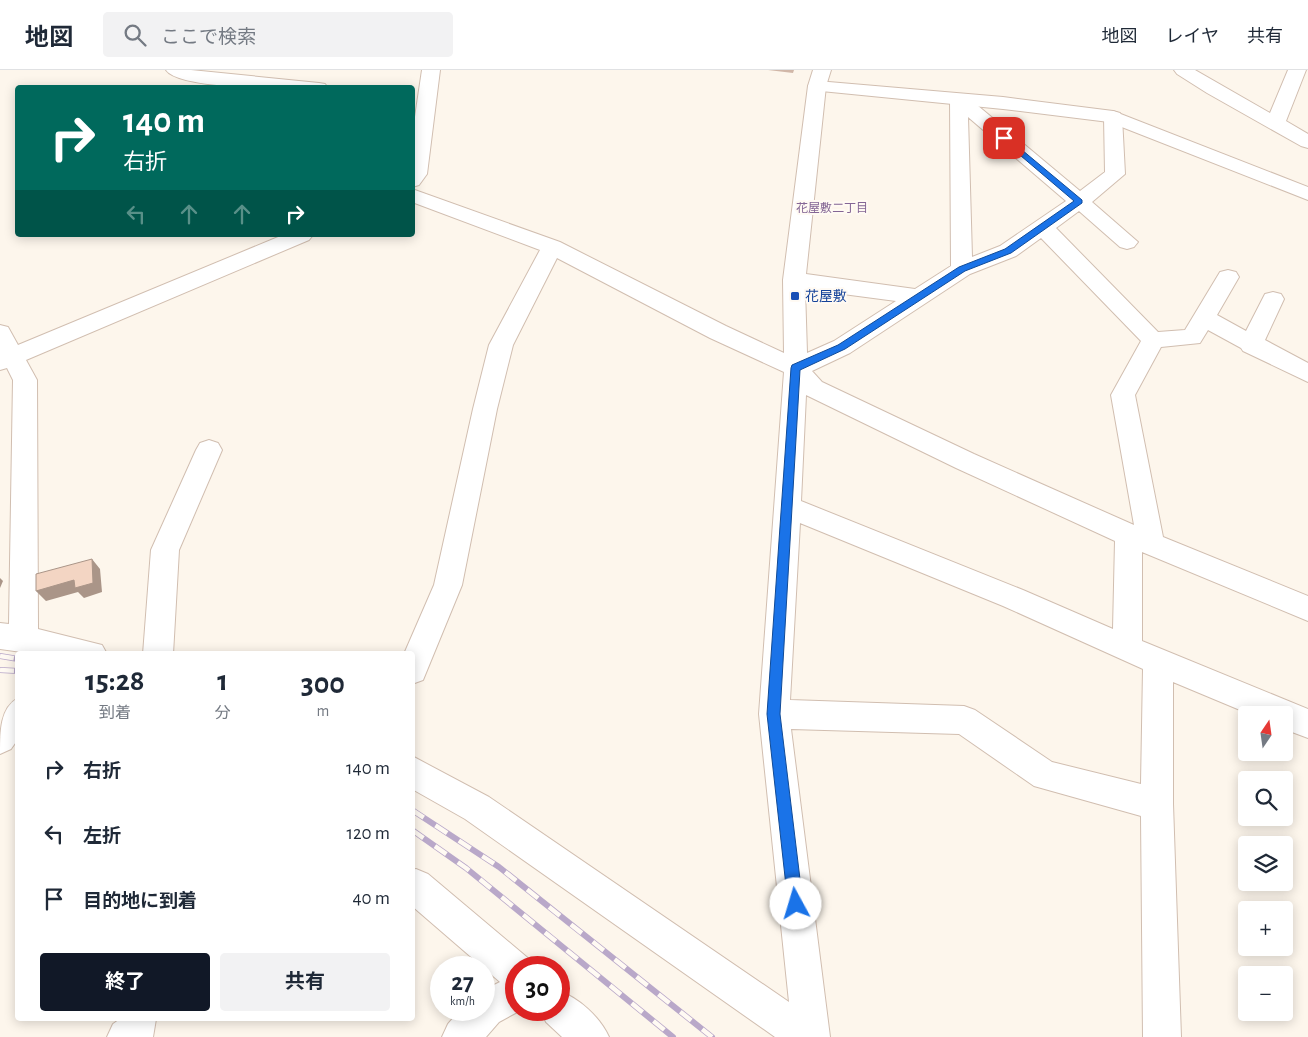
<!DOCTYPE html>
<html lang="ja">
<meta charset="utf-8">
<style>
body{margin:0;font-family:"Alegreya Sans","Noto Sans JP",sans-serif;background:#f2f2f3;color:#1f2937;height:100vh;display:flex;flex-direction:column;font-size:19px;white-space:nowrap}
*{box-sizing:border-box;margin:0}
p{font-size:16px;color:#747a83}
.icon{flex:none;width:28px;height:28px;fill:none;stroke:currentColor;stroke-width:2;stroke-linecap:round;stroke-linejoin:round}
.map{position:relative;flex:1;overflow:hidden}
.panel{position:absolute;left:15px;top:581px;width:400px;height:370px;display:flex;flex-direction:column;background:#fff;border-radius:5px;box-shadow:0 2px 12px #0003}
.panel>*{flex:none}
.hud{position:absolute;left:15px;top:15px;width:400px;height:152px;border-radius:5px;box-shadow:0 2px 12px #0003;background:#00695c;color:#fff;overflow:hidden}
.needle{width:32px;rotate:13deg}
.controls{position:absolute;left:1238px;top:636px;display:grid;gap:10px}
.controls a{display:grid;place-items:center;width:55px;height:55px;border-radius:5px;background:#fff;box-shadow:0 2px 12px #0003;font-size:25px}
.speed{position:absolute;left:430px;top:886px;display:flex;gap:10px;font-size:25px;font-weight:700;text-align:center}
.speed>*{display:grid;place-content:center;width:65px;height:65px;border-radius:50%;background:#fff;box-shadow:0 2px 12px #0003;line-height:1}
.speed small{font-size:12px;font-weight:400}
.speed .limit{border:8px solid #d22;background:#fff;color:#111}
.pin{position:absolute;display:grid;place-items:center;width:42px;height:42px;color:#fff;margin:-21px;border-radius:10px;box-shadow:0 2px 8px #0006}
.me{position:absolute;width:55px;margin:-28px;rotate:354deg;stroke-linejoin:round;filter:drop-shadow(0 0 4px #0008)}
.turn{display:flex;align-items:center;gap:18px;height:105px;padding:0 25px;font-size:22px}
.turn .icon{width:65px;height:65px;stroke-width:2.5}
.turn b{display:block;font-size:35px;line-height:42px}
.lanes{display:flex;align-items:center;height:48px;padding:0 25px;background:#0003;justify-content:center;gap:25px;direction:ltr}
.lanes .off{opacity:.35}
.eta{display:flex;justify-content:space-evenly;align-items:center;height:85px;text-align:center}
.eta b{font-size:30px;font-weight:700;line-height:35px}
.cta{display:flex;gap:10px;margin-top:auto;padding:10px 25px}
.cta a{flex:1;height:58px;border-radius:5px;background:#111827;color:#fff;font-size:20px;font-weight:700;line-height:58px;text-align:center}
.cta a+a{background:#f2f2f3;color:#1f2937}
ul{padding:0;list-style:none}
li{display:flex;align-items:center;gap:15px;height:65px;padding:0 25px}
li div{flex:1}
li b{display:block;font-size:19px}
li em{font-style:normal}
header{display:flex;align-items:center;gap:30px;box-sizing:border-box;height:70px;padding:0 25px;background:#fff;border-bottom:1px solid #e0e1e3}
header strong{font-size:24px}
nav{display:flex;gap:28px;margin-inline-start:auto;font-size:18px}
.search{width:350px;height:45px;background:#f2f2f3;display:flex;align-items:center;gap:12px;box-sizing:border-box;padding:0 18px;border-radius:5px;color:#747a83;font-size:19px}
.map>svg:first-child{display:block}
</style>
<header>
<strong>地図</strong>
<div class="search"><svg class="icon" aria-label="search" viewBox="0 0 24 24"><circle cx="10" cy="10" r="6"/><path d="M15 15l6 6"/></svg>ここで検索</div>
<nav><a>地図</a><a>レイヤ</a><a>共有</a></nav>
</header>
<div class="map">
<svg width="1308" height="967" viewBox="0 0 1308 967">
<rect width="100%" height="100%" fill="#fdf6ec"/>
<g fill="none" stroke-linecap="round" stroke-linejoin="round">
<defs>
<g id="minor">
<path d="M 166,0 L 191,0 L 319,13 L 325,14 L 328,18 C 300,18 180,21 166,0 Z"/>
<polygon points="422,0 440,0 427,104 419,115 412,117 412,67"/>
<path d="M 813,0 L 831,0 L 826,16 L 806,204 L 915,219 L 951,196 L 950,29 L 953,25 L 959,24 L 965,25 L 1080,121 L 1105,102 L 1104,47 L 1106,43 L 1113,41 L 1120,43 L 1122,47 L 1125,104 L 1092,132 L 1138,172 L 1134,177 L 1127,179 L 1120,177 L 1079,141 L 1056,158 L 1158,262 L 1185,260 L 1220,202 L 1228,200 L 1236,202 L 1239,207 L 1217,245 L 1246,261 L 1265,224 L 1273,222 L 1281,224 L 1284,229 L 1265,270 L 1308,293 L 1308,312 L 1243,281 L 1241,278 L 1208,260 L 1200,273 L 1161,277 L 1135,325 L 1163,467 L 1308,526 L 1308,551 L 1142,482 L 1142,571 L 1308,639 L 1308,668 L 1284,659 L 1284,645 L 1252,645 L 1173,612 L 1173,734 L 1181,967 L 1143,967 L 1141,746 L 1034,716 L 959,664 L 791,659 L 830,967 L 775,967 L 465,749 L 412,719 L 412,686 L 489,727 L 789,932 L 759,644 L 784,302 L 710,268 L 557,188 L 513,275 L 497,339 L 462,515 L 423,610 L 412,614 L 412,584 L 404,584 L 434,515 L 473,339 L 489,275 L 540,180 L 412,132 L 412,119 L 560,172 L 726,256 L 784,283 L 783,210 L 808,16 ZM 968,47 L 1066,131 L 1000,176 L 972,187 ZM 1041,168 L 1141,271 L 1111,325 L 1134,455 L 974,384 L 822,312 L 812,301 L 850,283 L 970,204 L 1016,186 ZM 805,219 L 896,231 L 834,271 L 807,283 ZM 806,325 L 956,398 L 1115,471 L 1113,559 L 1023,520 L 801,431 ZM 800,453 L 1003,536 L 1143,599 L 1141,714 L 1052,692 L 975,640 L 964,636 L 790,630 Z"/>
<polygon points="1174,0 1195,0 1270,43 1288,0 1306,0 1286,51 1308,64 1308,78 1301,76 1207,23 1177,4"/>
<polygon points="283,165 313,165 309,170 26,290 37,310 38,559 102,575 107,584 36,584 0,579 0,553 9,554 13,310 7,298 0,300 0,255 8,257 18,275"/>
<polygon points="209,370 218,373 222,380 179,480 173,584 143,584 151,480 196,380 200,373"/>
<path d="M 18,628 L 18,669 L 11,679 L 0,684 C 0,661 0,638 18,628 Z"/>
<polygon points="416,799 428,804 529,889 532,898 516,898 516,940 521,940 499,952 486,967 442,967 448,954 460,940 484,940 484,920 500,912 412,836 412,800"/>
<path d="M 559,921 C 579,928 600,947 609,967 L 562,967 L 546,952 L 541,940 L 559,940 Z"/>
<polygon points="120,949 156,949 153,967 107,967 113,954"/>
</g>
<polygon id="tertiary" points="817,11 1003,27 1113,41 1308,117 1308,130 1109,52 1003,39 811,20 808,16 811,12"/>
</defs>
<use href="#minor" stroke="#d1beb0" stroke-width="2"/>
<use href="#tertiary" stroke="#d1beb0" stroke-width="2"/>
<use href="#minor" fill="#fff" fill-rule="evenodd"/>
<use href="#tertiary" fill="#fff" fill-rule="evenodd"/>
<defs>
<g id="rail">
<polyline points="0,586 18,589"/>
<polyline points="0,600 18,601"/>
<polyline points="412,740 499,797 712,967"/>
<polyline points="412,760 466,798 673,967"/>
</g>
</defs>
<use href="#rail" stroke="#b9a8c9" stroke-width="6"/>
<use href="#rail" stroke="#fffaf3" stroke-width="4.5" stroke-dasharray="14" stroke-linecap="butt"/>
</g>
<polygon fill="#d1b7a8" points="768,0 794,0 793,3"/>
<g fill="#aa9588">
<polygon points="92,489 100,499 102,522 84,528 78,522 46,531 36,521"/>
<polygon points="0,508 3,511 0,518"/>
</g>
<polygon fill="#f3d5c3" stroke="#aa9588" points="92,489 93,513 75,518 74,510 36,521 36,504"/>
<polygon fill="#1a73e8" stroke="#114b97" points="1004,65 1082,130 1082,133 1011,183 965,201 845,279 800,300 780,644 803,834 801,839 796,841 790,839 788,834 767,644 791,298 792,295 838,275 959,197 1005,179 1074,131 1001,69 1000,68"/>
<rect fill="#1a4fb4" stroke="#fffaf3" stroke-width="2" x="790" y="221" width="10" height="10" rx="2.5"/>
<g text-anchor="middle" stroke-width="4" stroke-linejoin="round" paint-order="stroke">
<g font-size="12" fill="#846695" stroke="#fffaf3">
<text x="832" y="142">花屋敷二丁目</text>
</g>
<g font-size="14" fill="#164399" stroke="#fffaf3" text-anchor="start">
<text x="805" y="231">花屋敷</text>
</g>
</g>
</svg>
<div class="controls">
<a><svg class="needle" viewBox="-14 -14 28 28"><path d="M0-13l5 13h-10z" fill="#e53935"/><path d="M0 13l5-13h-10z" fill="#747a83"/></svg></a>
<a><svg class="icon" aria-label="search" viewBox="0 0 24 24"><circle cx="10" cy="10" r="6"/><path d="M15 15l6 6"/></svg></a>
<a><svg class="icon" aria-label="layers" viewBox="0 0 24 24"><path d="M12 4l9 5-9 5-9-5zM3 14l9 5 9-5"/></svg></a>
<a>+</a>
<a>−</a>
</div>
<div class="speed"><div>27<small>km/h</small></div><div class="limit">30</div></div>
<div class="pin" style="left:1004px;top:68px;background:#d93025"><svg class="icon" aria-label="arrive" viewBox="0 0 24 24"><path d="M6 21V4h12l-3 4 3 4H6"/></svg></div>
<svg class="me" style="left:796px;top:834px" viewBox="-20 -20 40 40"><circle r="19" fill="#fff"/><path d="M0-13L10 11 0 6-10 11z" fill="#1a73e8"/></svg>
<div class="hud">
<div class="turn"><svg class="icon" aria-label="right" viewBox="0 0 24 24"><path d="M7 20v-9h11M14 6l5 5-5 5"/></svg><div><b>140 m</b>右折</div></div>
<div class="lanes"><svg class="icon off" aria-label="left" viewBox="0 0 24 24"><path d="M17 20v-9H6M10 6l-5 5 5 5"/></svg><svg class="icon off" aria-label="ahead" viewBox="0 0 24 24"><path d="M12 20V5M6 11l6-6 6 6"/></svg><svg class="icon off" aria-label="ahead" viewBox="0 0 24 24"><path d="M12 20V5M6 11l6-6 6 6"/></svg><svg class="icon" aria-label="right" viewBox="0 0 24 24"><path d="M7 20v-9h11M14 6l5 5-5 5"/></svg></div>
</div>
<section class="panel">
<div class="eta">
<div><b>15:28</b><p>到着</p></div>
<div><b>1</b><p>分</p></div>
<div><b>300</b><p>m</p></div>
</div>
<ul>
<li><svg class="icon" aria-label="right" viewBox="0 0 24 24"><path d="M7 20v-9h11M14 6l5 5-5 5"/></svg><div><b>右折</b></div><em>140 m</em></li>
<li><svg class="icon" aria-label="left" viewBox="0 0 24 24"><path d="M17 20v-9H6M10 6l-5 5 5 5"/></svg><div><b>左折</b></div><em>120 m</em></li>
<li><svg class="icon" aria-label="arrive" viewBox="0 0 24 24"><path d="M6 21V4h12l-3 4 3 4H6"/></svg><div><b>目的地に到着</b></div><em>40 m</em></li>
</ul>
<div class="cta"><a>終了</a><a>共有</a></div>
</section>
</div>
